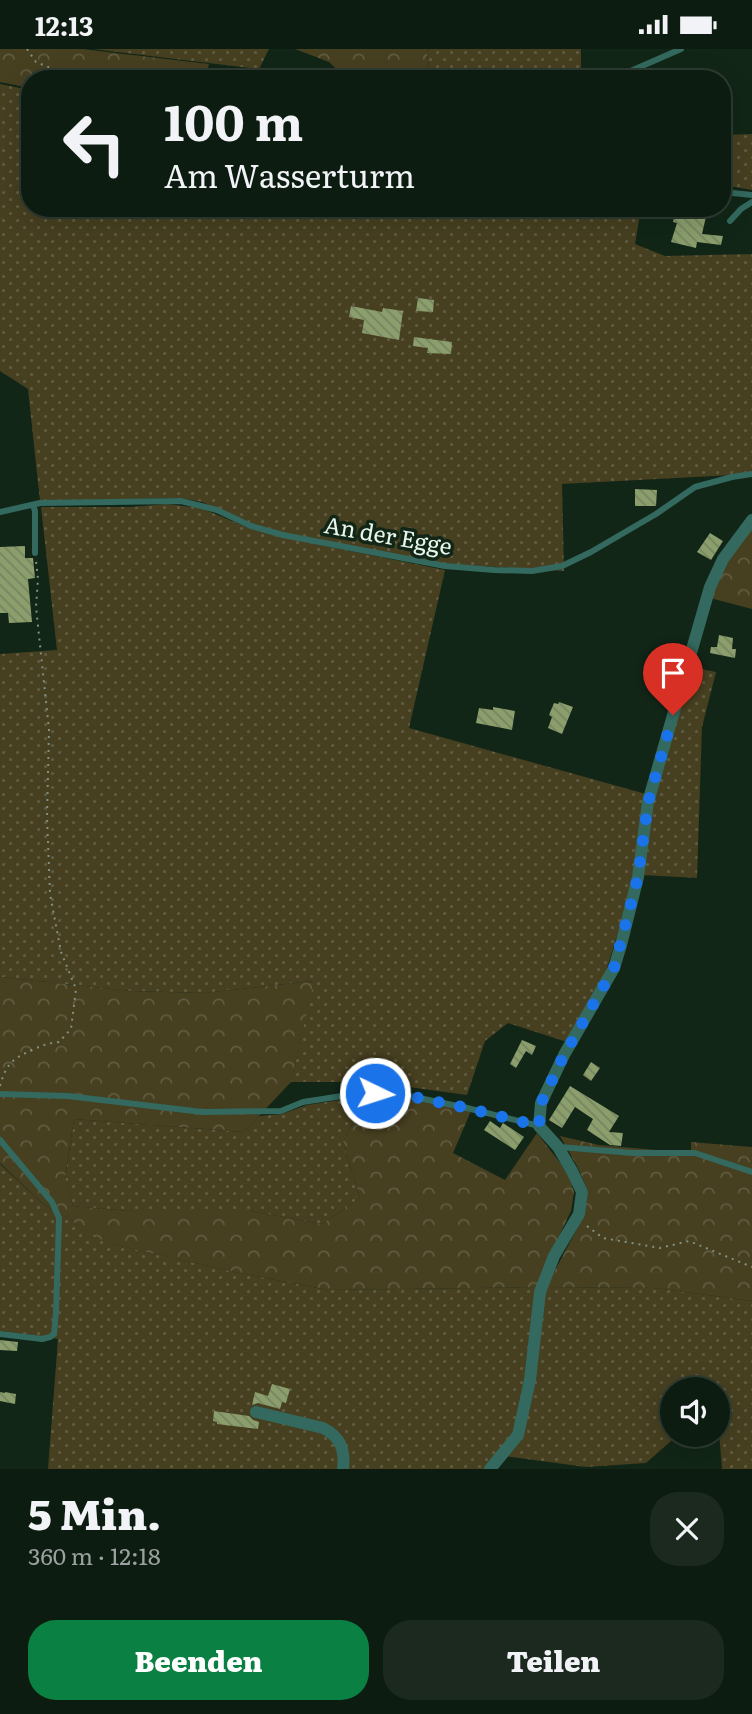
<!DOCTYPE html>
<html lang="de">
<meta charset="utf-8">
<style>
body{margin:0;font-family:Literata,serif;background:#1b291f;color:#f1f3f6;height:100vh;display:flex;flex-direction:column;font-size:26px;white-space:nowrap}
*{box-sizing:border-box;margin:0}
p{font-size:23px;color:#9aa19f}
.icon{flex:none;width:38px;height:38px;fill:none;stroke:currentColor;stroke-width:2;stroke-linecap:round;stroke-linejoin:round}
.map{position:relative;height:1420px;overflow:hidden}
.details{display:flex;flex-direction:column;background:#0d1c11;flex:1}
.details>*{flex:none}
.hud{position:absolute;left:21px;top:21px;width:710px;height:147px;border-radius:28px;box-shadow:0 7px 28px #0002,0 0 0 2px #2d3a31;background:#0d1c11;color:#f1f3f6;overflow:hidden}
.buttons{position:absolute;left:660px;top:1328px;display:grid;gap:14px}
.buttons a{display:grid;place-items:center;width:70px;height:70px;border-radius:50%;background:#0d1c11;box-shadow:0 7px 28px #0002,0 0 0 2px #2d3a31;font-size:35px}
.pin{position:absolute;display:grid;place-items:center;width:60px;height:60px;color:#fff;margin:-72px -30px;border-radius:50% 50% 50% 0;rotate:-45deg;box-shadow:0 0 7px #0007}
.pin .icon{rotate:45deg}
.me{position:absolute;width:77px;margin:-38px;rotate:94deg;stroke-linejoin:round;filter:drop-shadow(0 0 5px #0008)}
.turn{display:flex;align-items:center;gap:24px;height:147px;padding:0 28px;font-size:32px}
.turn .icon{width:91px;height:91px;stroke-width:2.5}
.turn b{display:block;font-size:49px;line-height:60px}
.round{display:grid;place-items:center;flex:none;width:74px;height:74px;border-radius:28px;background:#1b291f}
.overview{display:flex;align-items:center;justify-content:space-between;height:119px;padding:0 28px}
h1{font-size:42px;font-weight:800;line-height:52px}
.cta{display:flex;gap:14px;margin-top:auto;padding:14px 28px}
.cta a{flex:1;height:80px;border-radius:28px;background:#0b8043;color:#fff;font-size:28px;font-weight:800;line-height:80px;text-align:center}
.cta a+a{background:#1b291f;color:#f1f3f6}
.status{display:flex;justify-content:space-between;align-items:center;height:49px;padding:0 35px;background:#0d1c11;direction:ltr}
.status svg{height:19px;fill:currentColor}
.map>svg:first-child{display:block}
</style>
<div class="status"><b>12:13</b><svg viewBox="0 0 49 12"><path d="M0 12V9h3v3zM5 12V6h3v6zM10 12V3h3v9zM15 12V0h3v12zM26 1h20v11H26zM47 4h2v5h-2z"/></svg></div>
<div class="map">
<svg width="752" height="1420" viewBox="0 0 752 1420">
<defs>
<pattern id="grass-dots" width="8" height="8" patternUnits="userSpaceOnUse" patternTransform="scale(1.75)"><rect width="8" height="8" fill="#463f20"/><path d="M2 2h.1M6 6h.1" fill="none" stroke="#615b41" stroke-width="1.8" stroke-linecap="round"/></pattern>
<pattern id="forest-crowns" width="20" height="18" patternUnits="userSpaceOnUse" patternTransform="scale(1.75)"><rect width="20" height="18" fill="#463f20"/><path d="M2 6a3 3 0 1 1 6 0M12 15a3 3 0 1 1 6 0" fill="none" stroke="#615b41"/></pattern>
<pattern id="building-back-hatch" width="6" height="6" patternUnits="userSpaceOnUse" patternTransform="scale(1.75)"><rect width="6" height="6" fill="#8b9e6c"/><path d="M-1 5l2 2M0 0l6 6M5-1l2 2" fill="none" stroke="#768561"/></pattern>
</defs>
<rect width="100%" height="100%" fill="#112617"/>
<g fill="url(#grass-dots)">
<polygon points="93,0 269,0 259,20"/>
<polygon points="429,0 581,0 581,30 430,30 427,2"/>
<polygon points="0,35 30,41 30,159 641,159 635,195 665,207 752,205 752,425 562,435 564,522 447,515 283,484 251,474 202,453 181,449 40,452 28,340 0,322"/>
<polygon points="752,85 752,141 723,136 723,86"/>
<polygon points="166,455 201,459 251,480 281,488 445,521 409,679 646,745 632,839 601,938 567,993 508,974 485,992 467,1046 372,1033 291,1033 313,932 204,944 131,942 0,928 0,605 57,601 41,458 131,458"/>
<polygon points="691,618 716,623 702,678 697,829 642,826 652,757"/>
<polygon points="367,1047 343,1093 360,1149 322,1175 250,1162 129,1162 73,1157 65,1130 74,1070 244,1083 259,1067 282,1065 307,1056"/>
<polygon points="0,1115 42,1154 108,1194 235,1223 328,1241 538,1238 527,1318 514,1384 485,1420 48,1420 58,1290 0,1282"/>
<polygon points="546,1238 655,1239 752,1252 752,1420 722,1420 718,1371 718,1340 672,1340 672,1386 674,1386 671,1392 646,1414 586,1418 505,1407 521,1386"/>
</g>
<g fill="url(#forest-crowns)">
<polygon points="0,0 82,0 209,15 205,30 118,30 75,23 63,30 30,30 30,39 0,33"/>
<polygon points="295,0 429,0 427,2 430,30 347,30 329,13"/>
<polygon points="752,478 752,560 710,549 725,514"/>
<path d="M 0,928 L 131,942 L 204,944 L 314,932 L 291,1033 L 244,1083 L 74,1070 L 65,1129 L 73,1157 L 129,1162 L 250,1162 L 322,1175 L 360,1149 L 343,1093 L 367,1047 C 403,1047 436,1054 471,1062 L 453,1104 L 505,1131 L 537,1084 L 568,1124 L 574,1143 L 571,1162 L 550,1206 L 538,1238 L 328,1241 L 235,1223 L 107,1194 L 42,1154 L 0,1114 Z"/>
<polygon points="560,1087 599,1096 691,1104 691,1093 752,1098 752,1252 655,1239 546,1238 584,1167 588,1142 577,1117"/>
</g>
<g fill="url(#building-back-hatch)">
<polygon points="676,159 708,159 702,185 723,187 721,196 697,193 696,199 671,193 677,174 673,173"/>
<polygon points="418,249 434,251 433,263 416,262"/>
<polygon points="351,257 382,263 383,259 403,262 399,291 362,284 364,271 349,268"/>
<polygon points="414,288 452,293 451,305 427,304 428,299 413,297"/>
<polygon points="635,440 657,441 656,457 635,457"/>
<polygon points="710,484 723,492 711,511 697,503"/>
<polygon points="25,497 25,509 33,509 35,529 28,530 32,573 9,574 8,564 0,564 0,498"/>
<polygon points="719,586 733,589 732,600 736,600 735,609 710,604 711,598 717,598"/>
<polygon points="559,653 573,658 562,685 548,679 552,668 549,666 554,654 558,655"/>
<polygon points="493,658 515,662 512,681 476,674 479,659 493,661"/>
<polygon points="522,991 536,997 532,1006 526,1002 516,1019 510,1015"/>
<polygon points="591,1013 600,1019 591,1032 583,1026"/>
<polygon points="570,1037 619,1067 609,1083 623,1084 621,1097 610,1096 587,1081 593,1070 575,1058 562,1079 549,1071"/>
<polygon points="490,1072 500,1079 503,1074 524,1088 515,1101 484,1081"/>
<polygon points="0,1291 18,1293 17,1302 0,1301"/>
<polygon points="272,1335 290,1340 286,1354 282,1353 280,1360 258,1354 252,1356 255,1343 268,1347"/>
<polygon points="0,1343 5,1344 5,1343 16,1345 15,1355 0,1352"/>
<polygon points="214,1362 249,1367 253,1371 259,1373 258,1380 217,1375 217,1373 213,1372"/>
</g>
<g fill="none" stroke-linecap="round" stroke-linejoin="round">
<g stroke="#819285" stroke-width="2" stroke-dasharray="2 5" stroke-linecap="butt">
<polyline points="27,0 36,13 58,22 86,30"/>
<path d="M 0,1037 C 6,1015 12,1010 32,1001 C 41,997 48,994 59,993 L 71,980 L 76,940 L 61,903 L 50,845 L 47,768 L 49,681 L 36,558 L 38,530 L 36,512"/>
<polyline points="587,1177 603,1189 660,1199 689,1192 752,1218"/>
</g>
<g stroke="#33695e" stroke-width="6">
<polyline points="618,30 626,24 681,0"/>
<polyline points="723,143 752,146"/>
<polyline points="730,172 741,160 752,153"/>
<polyline points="33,456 35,462 35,504"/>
<polyline points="0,463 40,454 181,452 217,461 251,477 283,486 445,517 494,521 532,522 562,517 591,503 656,465 695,438 732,428 752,425"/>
<polyline points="0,1045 68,1047 202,1063 281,1062 303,1053 355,1045 395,1044 467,1059 539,1077"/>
<polyline points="0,1091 52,1153 59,1169 56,1263 54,1285 50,1288 42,1290 0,1285"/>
<polyline points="560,1098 633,1104 695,1104 752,1123"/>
</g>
<g stroke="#33695e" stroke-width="12">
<path d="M 256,1363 L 323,1379 C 341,1388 345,1401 343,1420"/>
<polyline points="490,1420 518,1386 530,1331 540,1243 554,1207 579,1165 582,1143 572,1122 558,1098 539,1077 541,1054 564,1006 614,919 621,896 638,828 648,753 710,538 723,510 752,471"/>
</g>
</g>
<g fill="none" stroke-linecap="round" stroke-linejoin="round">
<polyline stroke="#1a73e8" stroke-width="12" stroke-dasharray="0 21.6" points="375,1044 395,1044 467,1059 539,1077 541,1054 564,1006 614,919 638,828 648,754 673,666"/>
</g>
<g text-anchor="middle" stroke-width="7" stroke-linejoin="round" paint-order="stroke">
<g font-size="23" fill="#e9f6ec" stroke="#112617">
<text transform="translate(388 487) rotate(10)" y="8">An der Egge</text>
</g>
</g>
</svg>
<div class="buttons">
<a><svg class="icon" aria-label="sound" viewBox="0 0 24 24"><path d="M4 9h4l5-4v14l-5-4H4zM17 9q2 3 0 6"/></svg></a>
</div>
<div class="pin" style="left:673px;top:666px;background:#d93025"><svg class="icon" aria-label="arrive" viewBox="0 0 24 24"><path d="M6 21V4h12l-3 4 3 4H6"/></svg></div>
<svg class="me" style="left:375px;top:1044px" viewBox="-20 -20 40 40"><circle r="17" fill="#1a73e8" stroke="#fff" stroke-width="3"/><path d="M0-11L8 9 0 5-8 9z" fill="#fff"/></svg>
<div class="hud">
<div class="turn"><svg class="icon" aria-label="left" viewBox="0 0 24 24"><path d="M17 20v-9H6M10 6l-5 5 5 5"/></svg><div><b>100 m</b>Am Wasserturm</div></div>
</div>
</div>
<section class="details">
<div class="overview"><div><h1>5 Min.</h1><p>360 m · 12:18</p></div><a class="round"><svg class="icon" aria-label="close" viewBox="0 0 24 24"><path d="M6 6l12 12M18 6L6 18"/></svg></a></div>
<div class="cta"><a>Beenden</a><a>Teilen</a></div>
</section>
